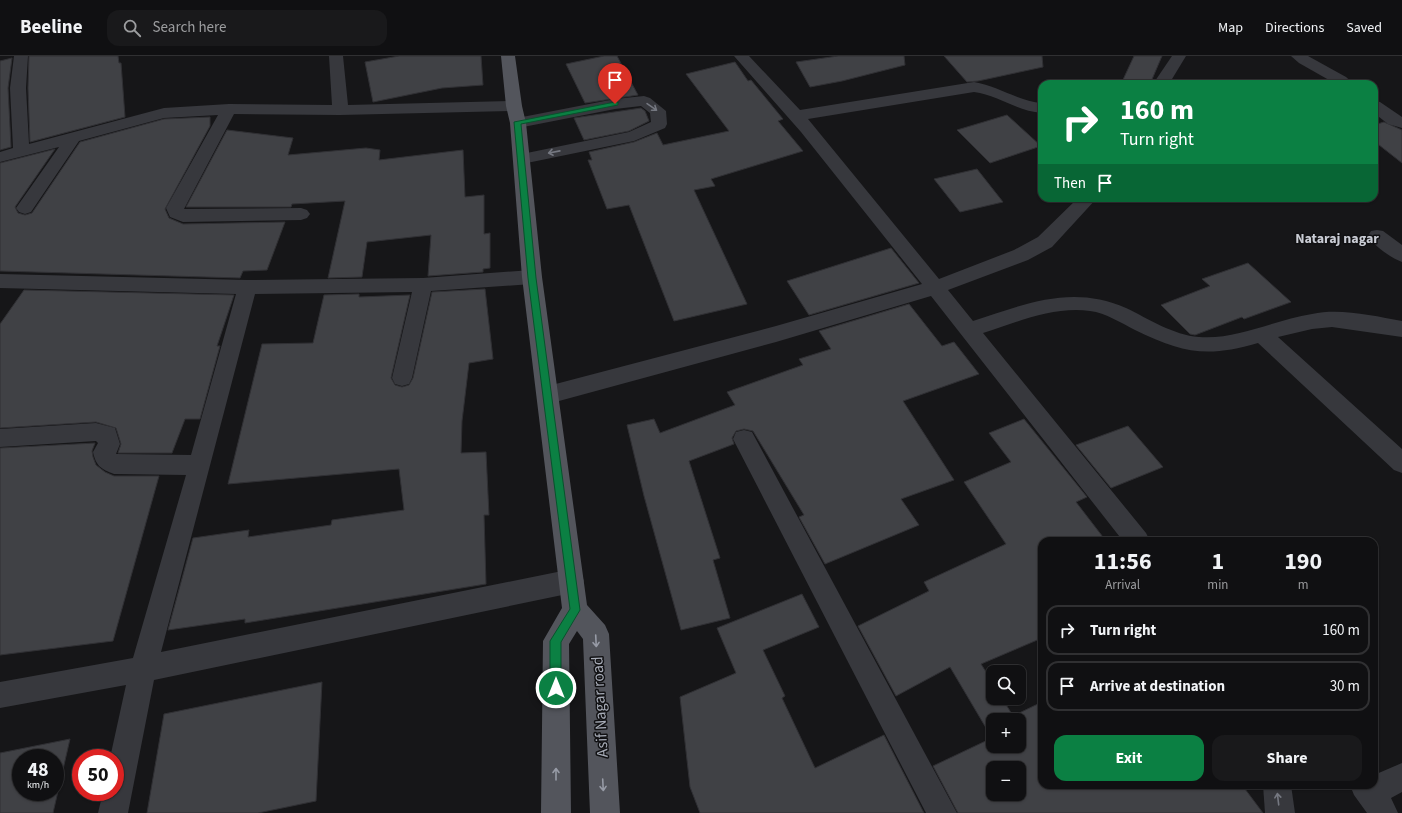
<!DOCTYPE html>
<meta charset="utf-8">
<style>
body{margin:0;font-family:"Source Sans 3",sans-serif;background:#19191b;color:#f1f3f6;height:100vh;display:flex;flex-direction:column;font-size:15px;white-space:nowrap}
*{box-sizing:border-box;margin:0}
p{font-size:13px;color:#9c9d9f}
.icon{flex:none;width:22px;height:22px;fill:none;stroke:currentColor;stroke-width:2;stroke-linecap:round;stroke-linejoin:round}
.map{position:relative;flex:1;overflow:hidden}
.side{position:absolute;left:1038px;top:481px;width:340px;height:252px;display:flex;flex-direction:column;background:#101012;border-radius:12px;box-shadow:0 1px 3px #0004,0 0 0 1px #303032}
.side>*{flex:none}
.top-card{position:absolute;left:1038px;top:24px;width:340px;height:122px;border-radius:12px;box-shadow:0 1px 3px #0004,0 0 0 1px #303032;background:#0b8043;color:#fff;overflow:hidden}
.tools{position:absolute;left:986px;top:609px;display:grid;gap:8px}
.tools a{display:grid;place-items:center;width:40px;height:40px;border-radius:8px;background:#101012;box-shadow:0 1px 3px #0004,0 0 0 1px #303032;font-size:20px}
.speed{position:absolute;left:12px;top:693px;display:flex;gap:8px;font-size:20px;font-weight:700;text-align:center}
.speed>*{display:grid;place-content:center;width:52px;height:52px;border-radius:50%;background:#101012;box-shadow:0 1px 3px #0004,0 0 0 1px #303032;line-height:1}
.speed small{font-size:10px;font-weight:400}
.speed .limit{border:6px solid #d22;background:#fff;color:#111}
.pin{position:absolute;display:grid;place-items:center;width:34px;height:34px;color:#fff;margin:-41px -17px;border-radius:50% 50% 50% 0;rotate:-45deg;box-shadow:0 0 4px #0007}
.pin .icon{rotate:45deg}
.me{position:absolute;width:44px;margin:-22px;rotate:0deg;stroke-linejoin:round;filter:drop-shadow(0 0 3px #0008)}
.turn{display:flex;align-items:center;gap:14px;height:84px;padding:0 16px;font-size:18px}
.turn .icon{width:52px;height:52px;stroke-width:2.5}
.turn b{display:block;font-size:28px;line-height:34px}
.then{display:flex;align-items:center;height:38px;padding:0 16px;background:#0003;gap:8px;font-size:15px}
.eta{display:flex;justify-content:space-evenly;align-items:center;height:68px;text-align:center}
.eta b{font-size:24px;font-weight:700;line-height:28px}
.action{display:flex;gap:8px;margin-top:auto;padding:8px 16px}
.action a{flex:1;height:46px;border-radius:12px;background:#0b8043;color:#fff;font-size:16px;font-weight:700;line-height:46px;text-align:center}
.action a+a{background:#19191b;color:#f1f3f6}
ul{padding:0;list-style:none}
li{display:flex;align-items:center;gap:12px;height:50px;margin:0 8px 6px;padding:0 8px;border:2px solid #303032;border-radius:12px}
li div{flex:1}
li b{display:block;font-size:15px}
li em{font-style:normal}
header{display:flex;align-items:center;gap:24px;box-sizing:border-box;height:56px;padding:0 20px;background:#101012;border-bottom:1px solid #303032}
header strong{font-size:19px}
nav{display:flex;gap:22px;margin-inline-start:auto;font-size:14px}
.search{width:280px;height:36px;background:#19191b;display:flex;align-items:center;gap:10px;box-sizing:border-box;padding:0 14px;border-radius:12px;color:#9c9d9f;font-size:15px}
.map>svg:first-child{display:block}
</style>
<header>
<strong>Beeline</strong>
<div class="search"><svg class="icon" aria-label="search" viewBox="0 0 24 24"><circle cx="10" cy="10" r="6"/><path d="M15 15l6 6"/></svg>Search here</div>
<nav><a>Map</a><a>Directions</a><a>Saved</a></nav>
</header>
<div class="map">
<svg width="1402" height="757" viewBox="0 0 1402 757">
<rect width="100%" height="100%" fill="#161618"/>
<g fill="#404145" stroke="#303034" fill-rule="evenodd">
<polygon points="29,0 118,0 119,7 121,7 125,61 30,86 28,32"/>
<polygon points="399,0 481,0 483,29 442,32 373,46 365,6"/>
<polygon points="604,0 617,0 638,39 585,47 566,8"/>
<polygon points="838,0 904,0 905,9 842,25 810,31 796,6"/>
<polygon points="944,0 1042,0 1043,11 978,25 967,26"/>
<polygon points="1134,0 1162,0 1150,28 1121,28"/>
<polygon points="12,2 8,32 11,91 0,94 0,5"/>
<polygon points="735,6 748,25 751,24 783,63 778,65 803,95 711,123 715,130 694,134 747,248 674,265 629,149 607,153 588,104 592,104 589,96 634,86 657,77 663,89 729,75 686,18"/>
<polygon points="641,52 645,55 649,65 629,75 584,84 574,62"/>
<polygon points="1007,59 1041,90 990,107 957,74"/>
<polygon points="210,61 210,70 165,153 169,162 183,168 285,166 267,214 243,215 240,222 0,215 0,107 55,93 15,151 18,157 25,159 32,157 80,86 164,63"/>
<polygon points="1384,66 1402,74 1402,107 1374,85 1374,69"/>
<polygon points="227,74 293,82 288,99 366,92 380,94 379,104 463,94 465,141 484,139 484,178 490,177 490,212 483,213 483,216 428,220 431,179 367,186 362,221 328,222 345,145 292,148 291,151 186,151"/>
<polygon points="977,113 1003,146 960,156 934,123"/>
<polygon points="891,192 919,227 809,259 787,225"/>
<polygon points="1248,207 1291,246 1244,263 1242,261 1195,279 1190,278 1161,249 1210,230 1202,223"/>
<polygon points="485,233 493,303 469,307 462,365 461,397 486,396 489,459 484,459 486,528 245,567 245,563 168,574 193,482 249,474 248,481 331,469 332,464 404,454 399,413 228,428 262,288 313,287 324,239 359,238 359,241 410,239 391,322 395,329 402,331 409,329 413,322 432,236"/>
<polygon points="24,234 234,239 217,290 220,290 200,363 185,363 172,397 118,397 121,388 116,372 96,366 0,372 0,268"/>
<polygon points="909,248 942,290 954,286 979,318 903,345 954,424 901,443 919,469 825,508 799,461 804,459 753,375 744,373 736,375 732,382 734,388 689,405 720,502 713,504 730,562 681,574 644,440 627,369 654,363 660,377 735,349 727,336 803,309 799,303 831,293 819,275"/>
<path d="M 1024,363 L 1087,441 L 1076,446 L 1106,485 L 1042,485 L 1042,582 L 981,608 L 993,627 L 993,642 L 1002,642 L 1013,660 L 1042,646 L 1042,729 L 1242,729 L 1263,757 L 958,757 L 933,710 L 992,682 L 950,611 L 896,640 L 858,570 L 929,535 L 924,526 L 1006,488 L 964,426 L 1011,406 L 989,377 ZM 993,664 L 1019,664 L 1019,690 L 993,690 ZM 993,712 L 1019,712 L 1019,738 L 993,738 Z"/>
<polygon points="1128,370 1163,411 1111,432 1076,389"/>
<polygon points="95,387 92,395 93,401 96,409 105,416 114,420 159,420 113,585 0,599 0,392"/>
<polygon points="802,538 819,571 763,594 785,640 782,642 815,712 884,679 924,757 700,757 690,731 680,641 736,617 717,572"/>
<polygon points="322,626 316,745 258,757 147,757 164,658"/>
<path d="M 70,683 L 53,757 L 0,757 L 0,697 ZM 21,702 L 55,702 L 55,736 L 21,736 Z"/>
</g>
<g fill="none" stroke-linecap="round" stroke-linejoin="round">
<g fill="#37383d" fill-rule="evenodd">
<polygon points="14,0 28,0 26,32 29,88 164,52 229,48 332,49 329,0 343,0 348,49 514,45 520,47 522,50 520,53 514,55 340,59 234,58 184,153 301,152 307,154 310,158 307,162 301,164 183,166 170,161 166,152 218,59 164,62 79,85 31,156 25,158 19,156 16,152 59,91 0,106 0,96 13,92 10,32"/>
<path d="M 734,0 L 749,0 L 800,54 L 974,26 C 998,30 1018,45 1042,47 L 1042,57 C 1016,55 998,39 974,36 L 808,63 L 939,223 L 1014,194 L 1038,181 L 1078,142 L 1097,142 L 1052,191 L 1028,204 L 948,234 L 973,265 C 1025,248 1072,228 1126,252 C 1149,263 1173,279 1199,281 C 1237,284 1274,264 1312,258 C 1341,252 1373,260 1402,265 L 1402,281 L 1332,271 L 1312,273 L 1278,281 L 1402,393 L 1402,417 L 1394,414 L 1258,287 C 1207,302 1182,297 1135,274 C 1121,267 1106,257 1090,255 C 1054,250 1017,266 983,277 L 1146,477 L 1150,485 L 1123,485 L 931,240 L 776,286 L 548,348 L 540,345 L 537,339 L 540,333 L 548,330 L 776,270 L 922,228 L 801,76 Z"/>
<polygon points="1172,0 1186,0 1169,28 1153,28"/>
<polygon points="1291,0 1308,0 1346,21 1354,28 1336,28 1299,7"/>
<polygon points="644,40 650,42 666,55 667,68 665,72 634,85 522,108 516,107 514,103 516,99 522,98 629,76 651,66 650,57 641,50 615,53 518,72 512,71 510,67 512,63 615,43"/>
<polygon points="1374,44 1380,46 1402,61 1402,72 1388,68 1374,57"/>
<path d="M 1377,174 L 1383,175 L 1402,189 L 1402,206 C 1391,202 1374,190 1368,180 L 1371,175 Z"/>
<path d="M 532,214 L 539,216 L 542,221 L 539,226 L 532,228 L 431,235 L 412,322 L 409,328 L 402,330 L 395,328 L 392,322 L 412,236 L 255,238 L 161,596 L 572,513 L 581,517 L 584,525 L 581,533 L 572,537 L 154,624 L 128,757 L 98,757 L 103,736 L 115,736 L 115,702 L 110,702 L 126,629 L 0,652 L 0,626 L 133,602 L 186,419 L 114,418 C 101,413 96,410 93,396 L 98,387 L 96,385 L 0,391 L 0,373 L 96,367 L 115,372 L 120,388 L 116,398 L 191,399 L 236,238 L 0,232 L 0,218 L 247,224 L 423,222 Z"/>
<polygon points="744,374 752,376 957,757 926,757 733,383 736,376"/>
<polygon points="1402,707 1402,736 1391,742 1398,757 1367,757 1354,739 1350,729 1374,729 1374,719"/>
<polygon points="1263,729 1291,729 1295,757 1265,757"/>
</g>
<polygon fill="#53555c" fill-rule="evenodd" points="501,0 515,0 522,50 526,67 542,221 587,549 605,569 609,578 620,757 590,757 583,583 577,575 569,588 571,757 541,757 543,585 562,552 522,221 510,67 506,50"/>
</g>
<defs><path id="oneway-shaft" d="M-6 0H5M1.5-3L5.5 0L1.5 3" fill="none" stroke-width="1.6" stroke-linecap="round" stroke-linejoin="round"/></defs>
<g stroke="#757881">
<use href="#oneway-shaft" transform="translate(652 51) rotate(35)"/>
<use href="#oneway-shaft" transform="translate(554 96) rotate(169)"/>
<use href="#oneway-shaft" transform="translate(1278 743) rotate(-97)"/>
</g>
<g stroke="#979ba6">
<use href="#oneway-shaft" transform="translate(596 585) rotate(87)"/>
<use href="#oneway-shaft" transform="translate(556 718) rotate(-90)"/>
<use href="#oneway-shaft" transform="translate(603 729) rotate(87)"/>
</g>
<polygon fill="#0b8043" stroke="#07532c" points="615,46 618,46 618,49 521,68 536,222 580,554 561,586 561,632 560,636 556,637 552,636 550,632 550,585 570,553 528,222 514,66"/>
<g text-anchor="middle" stroke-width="3" stroke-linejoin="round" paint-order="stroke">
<g font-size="14" font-weight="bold" fill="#c9ccd4" stroke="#111113">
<text x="1337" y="187">Nataraj nagar</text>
</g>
<g font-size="16" fill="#a8adb8" stroke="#111113">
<text transform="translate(599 651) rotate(-93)" y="6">Asif Nagar road</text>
</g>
</g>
</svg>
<div class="tools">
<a><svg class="icon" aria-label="search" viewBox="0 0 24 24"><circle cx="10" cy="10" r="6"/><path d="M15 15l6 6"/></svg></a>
<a>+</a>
<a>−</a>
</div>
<div class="speed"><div>48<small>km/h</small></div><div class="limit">50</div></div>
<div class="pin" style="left:615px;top:48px;background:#d93025"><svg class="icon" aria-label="arrive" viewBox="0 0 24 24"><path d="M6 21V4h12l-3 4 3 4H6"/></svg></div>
<svg class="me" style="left:556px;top:632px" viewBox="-20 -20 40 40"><circle r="17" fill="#0b8043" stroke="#fff" stroke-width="3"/><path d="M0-11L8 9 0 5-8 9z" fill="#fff"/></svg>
<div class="top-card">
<div class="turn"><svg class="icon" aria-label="right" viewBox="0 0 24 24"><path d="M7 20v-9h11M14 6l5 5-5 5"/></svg><div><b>160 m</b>Turn right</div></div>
<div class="then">Then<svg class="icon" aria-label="arrive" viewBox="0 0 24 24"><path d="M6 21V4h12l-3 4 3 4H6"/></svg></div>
</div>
<section class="side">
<div class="eta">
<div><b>11:56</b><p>Arrival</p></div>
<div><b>1</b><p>min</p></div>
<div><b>190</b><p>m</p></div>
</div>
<ul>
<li><svg class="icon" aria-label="right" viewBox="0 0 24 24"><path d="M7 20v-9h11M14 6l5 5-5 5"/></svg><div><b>Turn right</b></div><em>160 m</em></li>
<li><svg class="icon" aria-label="arrive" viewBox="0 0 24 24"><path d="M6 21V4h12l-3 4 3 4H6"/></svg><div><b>Arrive at destination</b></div><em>30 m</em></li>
</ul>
<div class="action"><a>Exit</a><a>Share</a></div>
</section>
</div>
